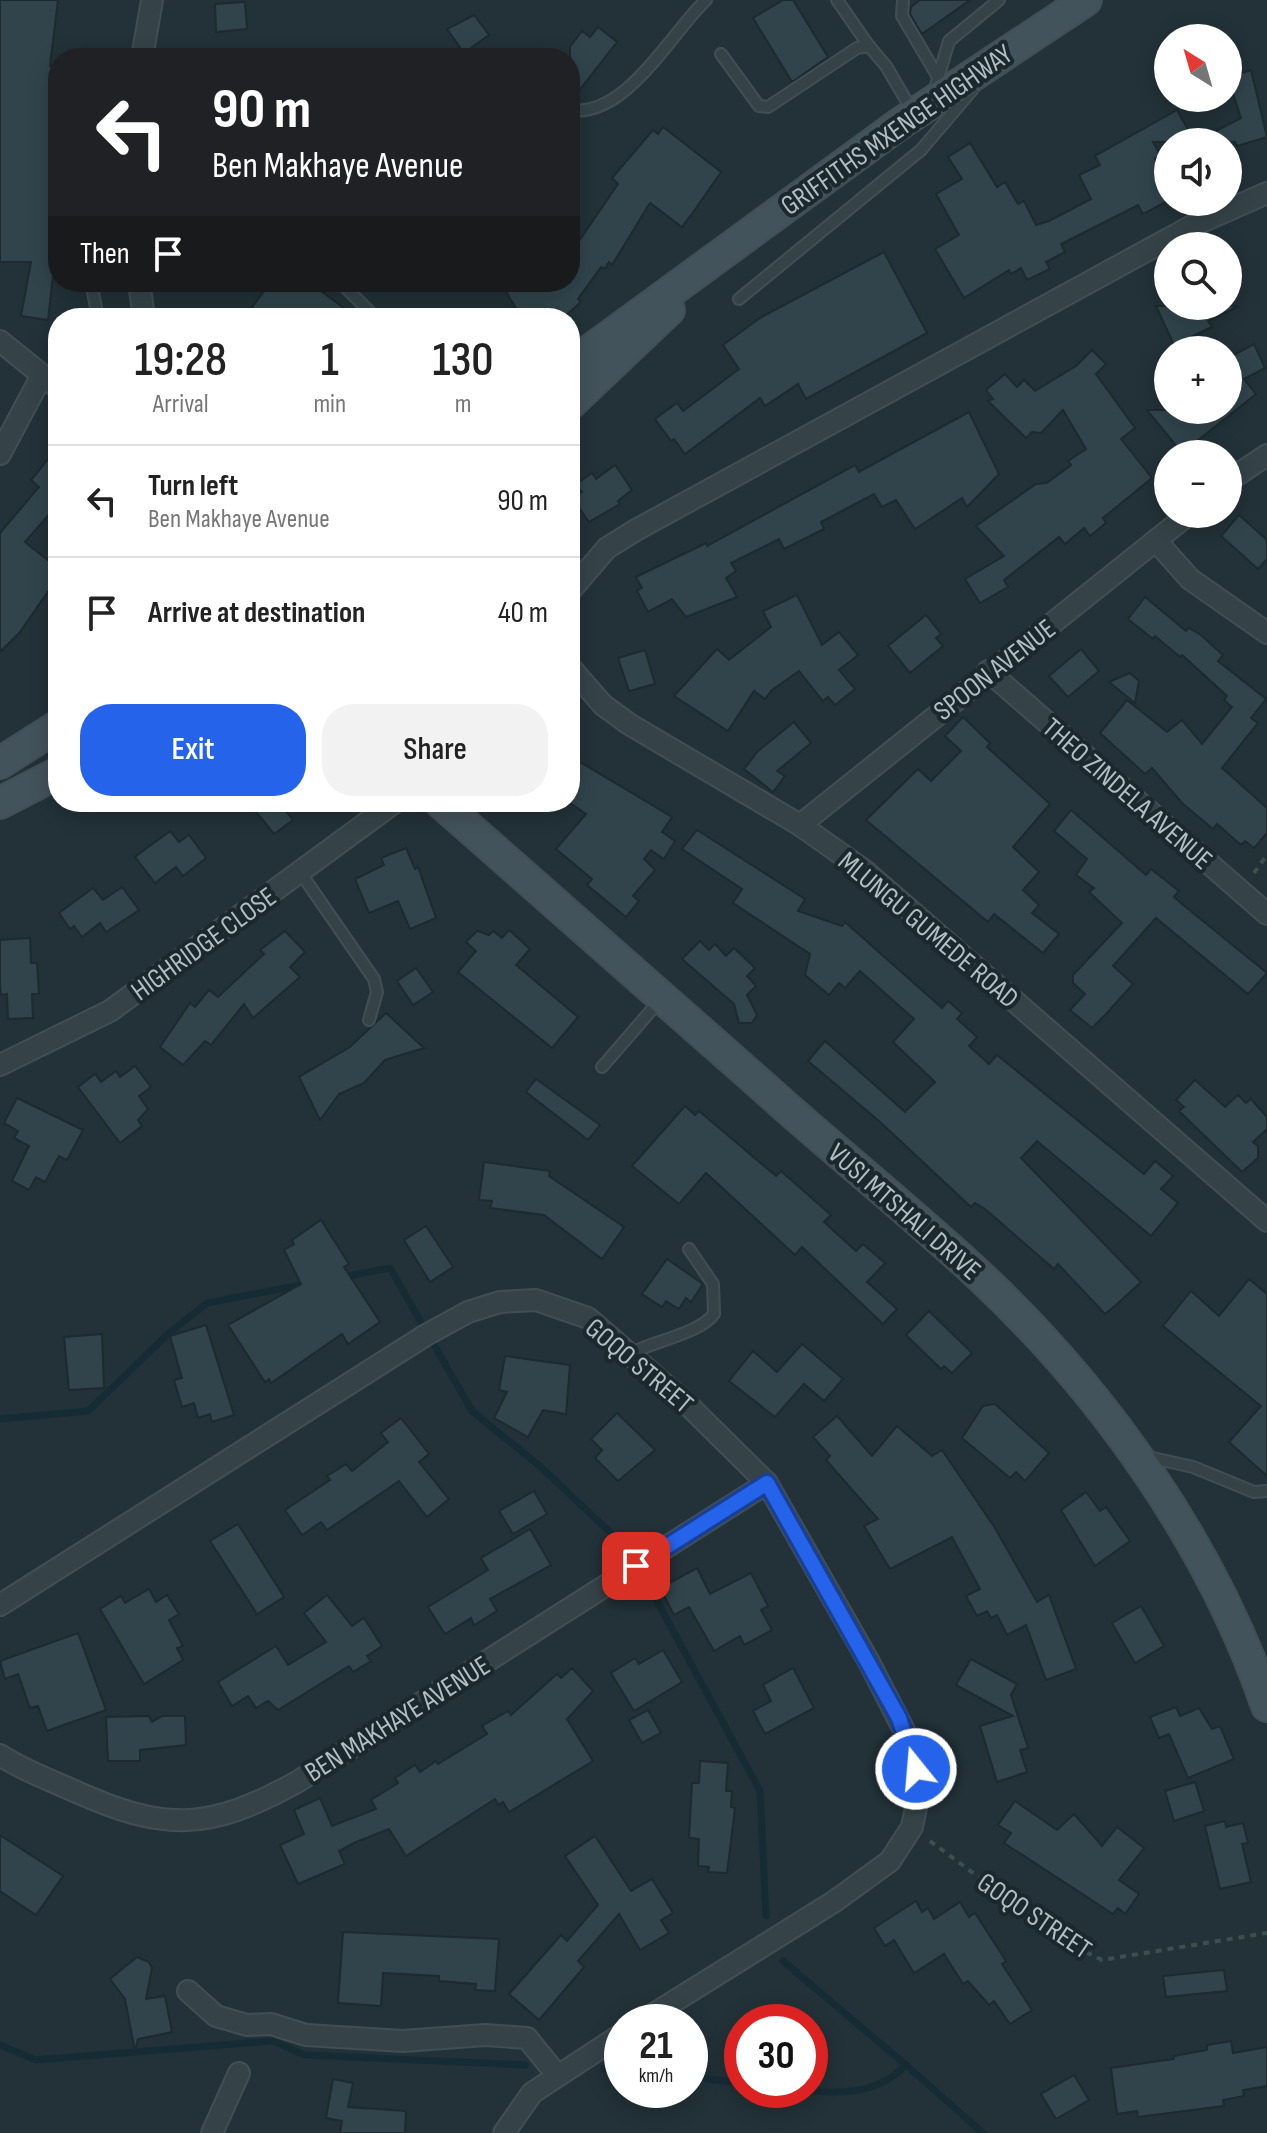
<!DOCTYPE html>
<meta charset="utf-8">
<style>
body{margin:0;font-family:"Sofia Sans Condensed",sans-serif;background:#f2f2f2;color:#222;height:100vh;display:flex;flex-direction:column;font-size:30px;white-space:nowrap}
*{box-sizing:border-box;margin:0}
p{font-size:26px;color:#767676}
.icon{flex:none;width:44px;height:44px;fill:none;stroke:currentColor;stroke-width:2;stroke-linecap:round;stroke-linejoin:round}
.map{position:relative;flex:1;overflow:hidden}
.sheet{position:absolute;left:48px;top:308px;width:532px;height:504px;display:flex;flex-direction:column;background:#fff;border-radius:32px;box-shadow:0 4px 20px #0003}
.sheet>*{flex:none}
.banner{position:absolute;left:48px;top:48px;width:532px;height:244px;border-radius:32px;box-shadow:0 4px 20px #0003;background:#202124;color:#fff;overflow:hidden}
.needle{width:52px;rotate:323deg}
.fabs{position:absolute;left:1154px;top:24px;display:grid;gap:16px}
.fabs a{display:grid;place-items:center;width:88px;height:88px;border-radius:50%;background:#fff;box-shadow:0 4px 20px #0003;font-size:40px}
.speed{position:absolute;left:604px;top:2004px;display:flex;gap:16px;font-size:40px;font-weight:700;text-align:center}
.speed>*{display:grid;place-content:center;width:104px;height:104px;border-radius:50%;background:#fff;box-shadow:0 4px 20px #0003;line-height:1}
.speed small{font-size:20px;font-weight:400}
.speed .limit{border:12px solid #d22;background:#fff;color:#111}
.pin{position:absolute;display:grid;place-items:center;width:68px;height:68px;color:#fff;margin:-34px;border-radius:16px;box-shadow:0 4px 12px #0006}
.me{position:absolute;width:88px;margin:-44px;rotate:343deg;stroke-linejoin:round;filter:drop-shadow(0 0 6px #0008)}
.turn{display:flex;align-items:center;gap:28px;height:168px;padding:0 32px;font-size:36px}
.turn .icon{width:104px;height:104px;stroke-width:2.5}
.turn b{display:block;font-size:56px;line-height:68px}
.then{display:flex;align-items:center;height:76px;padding:0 32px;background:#0003;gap:16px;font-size:30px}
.eta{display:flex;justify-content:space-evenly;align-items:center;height:136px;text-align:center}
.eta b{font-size:48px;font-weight:600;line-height:56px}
.primary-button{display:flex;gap:16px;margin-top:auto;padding:16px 32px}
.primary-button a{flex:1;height:92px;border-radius:32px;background:#2563eb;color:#fff;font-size:32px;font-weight:600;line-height:92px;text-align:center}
.primary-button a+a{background:#f2f2f2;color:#222}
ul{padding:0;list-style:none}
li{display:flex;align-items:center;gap:24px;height:112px;padding:0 32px;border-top:2px solid #e0e0e0}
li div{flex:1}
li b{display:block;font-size:30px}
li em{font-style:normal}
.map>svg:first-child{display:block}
</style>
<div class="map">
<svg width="1267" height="2133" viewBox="0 0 1267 2133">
<rect width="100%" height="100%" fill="#223238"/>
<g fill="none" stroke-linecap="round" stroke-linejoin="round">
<g stroke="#162c35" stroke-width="7">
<polyline points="342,1277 390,1268 472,1411 542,1468 615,1537"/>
<polyline points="0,1419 88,1411 169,1333 207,1303 306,1284"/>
<polyline points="645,1579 760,1791 766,1916"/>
<polyline points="783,1961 906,2065"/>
<polyline points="0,2045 36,2060 273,2041 305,2055 525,2065"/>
<polyline points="604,2069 622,2070"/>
<polyline points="690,2077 742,2083"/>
<path d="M 797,2090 C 839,2093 875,2097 906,2065 L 983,2133"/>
</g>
</g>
<g fill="#31444c" stroke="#1d2a2f" stroke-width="2">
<polygon points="0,0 58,0 50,66 58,67 58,138 55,138 51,220 52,232 58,232 48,320 21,316 31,262 0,262"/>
<polygon points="783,0 793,0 828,57 792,82 753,18"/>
<polygon points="920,0 970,0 922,34 910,14 911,7"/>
<polygon points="245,2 247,29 216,32 215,4"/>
<polygon points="474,15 489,35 464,53 447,29"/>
<polygon points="598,27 617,42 570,102 570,47 582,31 590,37"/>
<polygon points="1251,70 1267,137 1237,146 1235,142 1153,142 1161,156 1155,159 1168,182 1168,201 1143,214 1138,205 1061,244 1065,252 1046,262 1050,269 1027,280 1021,268 1011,274 1009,270 964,298 935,249 959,235 936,194 962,179 948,157 970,143 997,187 1005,182 1018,204 1024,201 1036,225 1049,221 1091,199 1079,175 1100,165 1095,156 1177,110 1195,142 1241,118 1228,78"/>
<polygon points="663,127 721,172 694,211 682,227 650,203 612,265 609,262 605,269 601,267 578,299 581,302 563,318 522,318 505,290 518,282 570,282 570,254 618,184 612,178 653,130 658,134"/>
<polygon points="884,252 927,333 806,399 798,384 765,406 760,398 685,454 674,439 671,441 655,419 677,403 683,411 739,369 723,345 760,318"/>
<polygon points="271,282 309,282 357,318 244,318"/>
<polygon points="1156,306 1239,306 1208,321 1212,327 1174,345"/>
<polygon points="1254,344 1265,368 1244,379 1256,394 1182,453 1147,410 1228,410 1228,358"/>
<polygon points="1092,350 1106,364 1096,374 1135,428 1121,439 1152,478 1103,518 1106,523 1090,536 1084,528 1065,544 1059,537 1004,580 1008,587 980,603 965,579 1004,556 976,526 1036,484 1047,483 1071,465 1068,461 1086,449 1063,410 1041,433 1032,432 1026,438 988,401 993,399 986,390 1005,374 1017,387 1024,380 1035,391 1076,366"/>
<polygon points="969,412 999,474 967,507 962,498 915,529 896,500 882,507 874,494 821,522 824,529 784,549 779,539 731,563 736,571 726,578 737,597 686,617 672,599 648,612 637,591 642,588 636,577 706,543 707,546 855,465 859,472"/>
<polygon points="58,447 58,504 25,542 58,568 58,577 20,632 0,652 0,533 39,487 31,480"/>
<polygon points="615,465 632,490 618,501 620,504 589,522 572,498 582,492 576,484 592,473 596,479"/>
<polygon points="1239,515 1267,540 1267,559 1258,569 1221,536"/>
<polygon points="797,595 822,645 839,632 858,655 839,670 855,689 835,705 828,697 823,701 799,671 772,690 765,699 754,691 728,731 674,696 717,649 729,660 771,627 763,611"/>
<polygon points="1145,597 1186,631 1189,628 1201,635 1223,655 1218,661 1266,699 1251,718 1258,723 1222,768 1267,808 1267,833 1254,848 1245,841 1241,845 1217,824 1213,829 1183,804 1152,768 1145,774 1100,733 1127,700 1167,732 1182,720 1202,744 1232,707 1224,700 1227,696 1182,655 1180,657 1155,636 1153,639 1128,619"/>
<polygon points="926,615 941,634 936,638 943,646 910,673 888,646"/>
<polygon points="1081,649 1099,671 1068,697 1049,676"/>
<polygon points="645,650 655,684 629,691 618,658"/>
<polygon points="1130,673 1139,681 1135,703 1109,682"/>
<polygon points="963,717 990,743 987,747 1050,804 1013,847 1039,872 1023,890 1039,905 1032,913 1059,934 1043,953 994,914 988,922 866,820 918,769 931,781 961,751 945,736"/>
<polygon points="794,722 811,743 777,771 785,776 773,792 744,769 758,751"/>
<polygon points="570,756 672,817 662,832 675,841 664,859 651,850 644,859 655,870 633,896 639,901 626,917 587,885 592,879 556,849 586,814 570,803"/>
<polygon points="248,802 279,802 293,820 274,834"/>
<polygon points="1071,810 1146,875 1151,869 1179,891 1174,897 1182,904 1267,973 1248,994 1156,918 1113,966 1133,984 1106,1014 1092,1028 1070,1010 1085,994 1073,983 1073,975 1122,923 1089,892 1094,888 1076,875 1087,859 1054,831"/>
<polygon points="697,830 805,899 798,911 842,926 845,922 942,1008 948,1001 962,1013 957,1019 977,1037 969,1046 989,1064 997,1055 1144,1174 1155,1161 1173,1176 1161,1189 1178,1203 1151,1236 1037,1141 1021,1158 1141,1282 1116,1305 1105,1314 1058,1264 1054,1269 985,1209 975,1203 971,1207 879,1121 808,1061 825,1041 905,1112 935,1082 893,1042 914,1019 860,971 845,988 839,983 829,995 805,975 810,954 733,903 742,889 682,849"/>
<polygon points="170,831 179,842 189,835 206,858 183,876 176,867 155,883 135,857"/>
<polygon points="406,848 415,869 418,867 436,918 410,929 398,901 369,913 355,879 384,865 381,858"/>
<polygon points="122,887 139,910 106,932 100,923 82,937 74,926 70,929 59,913 93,888 103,900"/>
<polygon points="509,930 530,949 516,965 578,1017 552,1048 458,972 476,951 466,942 477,931 489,935 493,931 502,938"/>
<polygon points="285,931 305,952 290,967 300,977 253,1018 244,1004 211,1045 205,1041 183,1065 160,1047 190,1003 195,1007 209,990 218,997 264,954 260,950"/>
<polygon points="30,938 31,963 37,963 39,994 32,994 33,1018 8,1019 7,994 1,995 0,985 0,940"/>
<polygon points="700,941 709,950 715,944 726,956 734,948 755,968 747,976 756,986 747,995 757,1015 752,1023 739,1023 734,1004 682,959"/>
<polygon points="416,968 433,992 413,1005 397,981"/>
<polygon points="386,1013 424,1048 385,1060 364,1083 339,1094 320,1120 299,1077 350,1047"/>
<polygon points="135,1066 151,1087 139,1096 148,1109 138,1120 142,1126 120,1143 78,1087 95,1074 101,1082 116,1071 120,1077"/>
<polygon points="536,1079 600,1125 588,1140 526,1092"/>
<polygon points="1195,1080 1225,1107 1238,1095 1246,1103 1251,1099 1267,1117 1267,1129 1253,1142 1258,1146 1258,1158 1242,1172 1179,1111 1184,1107 1176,1100"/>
<polygon points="17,1098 83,1130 67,1160 59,1156 45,1182 36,1177 29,1190 12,1181 29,1146 14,1138 18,1131 4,1123"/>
<polygon points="685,1106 695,1115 699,1111 776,1176 781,1171 831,1215 824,1222 856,1251 863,1244 885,1263 867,1282 897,1309 883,1324 802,1247 795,1255 706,1173 679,1204 632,1166"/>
<polygon points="484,1162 550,1171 549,1176 624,1227 602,1259 544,1215 490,1208 492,1201 479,1200"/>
<polygon points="321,1220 349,1264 344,1267 380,1322 348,1344 342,1334 271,1383 269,1379 265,1382 228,1325 301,1284 284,1250 294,1244 292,1240"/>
<polygon points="426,1226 453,1267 430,1282 404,1240"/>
<polygon points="667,1259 703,1284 691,1302 686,1298 679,1309 666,1301 662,1307 642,1294"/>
<polygon points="1249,1279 1267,1294 1267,1476 1229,1442 1261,1406 1163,1326 1191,1291 1219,1316"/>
<polygon points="929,1311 972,1353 952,1373 944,1366 941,1369 906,1335"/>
<polygon points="206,1325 234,1415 212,1422 210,1414 198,1418 194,1403 182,1407 174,1380 182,1378 170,1336"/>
<polygon points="102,1334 104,1388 69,1390 64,1337"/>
<polygon points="802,1344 843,1379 824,1401 804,1384 775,1417 729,1381 753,1351 777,1372"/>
<polygon points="505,1356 570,1365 566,1414 543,1410 528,1437 494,1418 507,1392 499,1390"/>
<polygon points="995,1404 1049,1453 1025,1481 1016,1472 1010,1478 962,1438 983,1406"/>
<polygon points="617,1413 655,1450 618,1481 595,1458 602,1450 591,1439"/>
<polygon points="837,1416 872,1456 897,1426 932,1456 942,1450 995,1528 1037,1602 1049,1595 1076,1669 1046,1680 1026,1625 1007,1635 997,1615 991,1618 987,1611 977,1616 966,1596 980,1589 952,1537 890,1569 864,1526 878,1519 826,1460 830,1456 813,1437"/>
<polygon points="401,1418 429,1454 419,1462 449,1499 427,1517 399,1481 327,1530 321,1522 302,1535 285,1510 330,1480 327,1476 346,1464 352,1471 388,1442 381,1433"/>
<polygon points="534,1491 547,1514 513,1534 499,1511"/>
<polygon points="1086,1492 1100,1511 1106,1507 1130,1541 1095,1566 1061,1510"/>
<polygon points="238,1524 284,1597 257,1614 210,1541"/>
<polygon points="530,1529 551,1565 490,1599 497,1611 474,1625 471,1618 445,1634 428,1607 488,1570 481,1558"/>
<polygon points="697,1568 710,1594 751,1573 768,1606 761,1610 772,1630 744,1645 740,1636 714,1651 689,1607 674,1615 660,1588"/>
<polygon points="149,1589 156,1602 167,1595 179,1614 169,1620 183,1646 177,1648 183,1660 144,1684 100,1609 121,1596 125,1603"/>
<polygon points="327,1595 352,1626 364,1618 382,1646 367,1656 371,1661 353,1672 349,1666 278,1710 268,1701 256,1708 248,1696 232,1706 218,1682 276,1646 288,1665 326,1642 304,1613"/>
<polygon points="1141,1606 1164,1646 1135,1663 1112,1623"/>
<polygon points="78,1633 106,1710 47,1731 38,1706 30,1708 18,1674 5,1679 0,1661"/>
<polygon points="663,1650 682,1682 634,1711 611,1673 635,1658 639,1664"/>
<polygon points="971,1659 1017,1684 1011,1695 1028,1748 1020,1750 1027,1772 997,1782 980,1726 1013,1716 956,1685"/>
<polygon points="572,1668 593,1691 567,1719 593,1761 509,1812 503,1802 499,1805 495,1799 406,1856 389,1829 356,1842 339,1851 345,1864 298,1884 280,1845 304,1834 294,1810 320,1798 332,1826 376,1809 371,1800 398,1783 395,1778 415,1765 420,1772 436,1761 438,1764 487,1734 482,1726 508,1711 511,1715 557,1674 561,1678"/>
<polygon points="793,1668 814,1708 765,1734 753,1711 771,1701 763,1685"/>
<polygon points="1176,1707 1180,1716 1199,1708 1212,1729 1220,1726 1234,1759 1188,1778 1169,1734 1159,1738 1150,1717"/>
<polygon points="648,1710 661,1733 642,1743 629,1720"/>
<polygon points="149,1716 152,1722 162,1716 185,1716 186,1745 140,1750 140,1761 108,1761 106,1717"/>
<polygon points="700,1761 728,1763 726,1791 732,1791 731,1807 735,1808 727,1873 708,1872 709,1867 698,1866 699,1839 689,1838 692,1783 699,1783"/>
<polygon points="1195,1782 1204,1811 1174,1821 1165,1791"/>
<polygon points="1015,1801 1057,1830 1074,1814 1102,1846 1117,1827 1144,1848 1119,1880 1139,1894 1125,1914 1118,1908 1113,1914 1004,1843 1011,1833 998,1825"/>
<polygon points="1225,1821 1226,1827 1243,1823 1248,1843 1242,1844 1251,1882 1220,1889 1205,1826"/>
<polygon points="0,1835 63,1876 36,1915 0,1891"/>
<polygon points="595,1836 631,1891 652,1879 673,1913 661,1920 669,1933 640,1950 619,1914 578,1961 584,1967 539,2020 509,1994 561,1935 567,1941 598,1905 565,1856"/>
<polygon points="916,1901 922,1912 928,1908 934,1919 960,1902 969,1917 975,1913 1006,1961 1002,1964 1032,2010 1010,2024 994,2001 989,2005 968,1981 963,1984 944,1954 914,1973 894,1940 885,1946 874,1928"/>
<polygon points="343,1932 499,1939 495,1991 475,1990 476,1984 439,1981 439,1976 383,1973 381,2006 338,2003"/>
<polygon points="137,1957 149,1962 152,1968 146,1999 165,1996 172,2032 138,2039 135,2051 125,1999 110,1979"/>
<polygon points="1224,1970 1227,1991 1166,1997 1163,1976"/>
<polygon points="1231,2041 1233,2053 1267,2047 1267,2086 1243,2090 1244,2096 1223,2100 1224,2106 1138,2117 1137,2111 1117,2114 1111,2068 1174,2059 1174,2056 1207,2050 1207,2045"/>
<polygon points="1074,2075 1089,2100 1056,2119 1041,2094"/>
<polygon points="333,2079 353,2083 348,2107 406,2111 405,2133 340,2133 342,2121 326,2118"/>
</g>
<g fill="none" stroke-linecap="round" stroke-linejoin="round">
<defs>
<g id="lane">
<polyline points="837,0 869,46"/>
<polyline points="903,0 902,16 938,77"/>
<polyline points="721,54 759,106 768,107 857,48 869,46 886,66 913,112"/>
<polyline points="934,92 949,41 999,0"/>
<path d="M 570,110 C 626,118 670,34 706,0"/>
<polyline points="91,282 98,318"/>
<polyline points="340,282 376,318"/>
<polyline points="739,299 921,150 973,89"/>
<polyline points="300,872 374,979 377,992 369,1020"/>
<polyline points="602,1067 661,999"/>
<path d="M 629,1354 C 653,1341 699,1334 714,1314 L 713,1284 L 689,1249"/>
<polyline points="1144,1456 1193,1467 1254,1492 1267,1491"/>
</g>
<g id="street">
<polyline points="142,58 152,0"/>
<polyline points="139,282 144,318"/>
<polyline points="0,341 58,388"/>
<polyline points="0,454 41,377"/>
<polyline points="1228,481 1267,455"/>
<polyline points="1157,542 1190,579 1267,633"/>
<polyline points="570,591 607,548 636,530 1190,227 1267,193"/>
<polyline points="570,667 603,705 629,724 800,825 865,871 1267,1221"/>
<polyline points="988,671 1267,914"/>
<polyline points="800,825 1189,514"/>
<polyline points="0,1065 110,1011 395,802"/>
<polyline points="0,1605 426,1335 468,1312 500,1302 536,1300 588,1318 686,1403 767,1483 869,1662 910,1742 918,1798 912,1827 890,1861 835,1901 641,2022"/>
<path d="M 0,1755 C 22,1770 48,1779 72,1790 C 165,1832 208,1831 297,1782 L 767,1483"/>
<polyline points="188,1991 216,2016 247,2025 271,2024 306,2035 403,2041 485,2035 527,2038 557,2075"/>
<polyline points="212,2133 239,2073"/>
<polyline points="504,2133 532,2093 622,2034"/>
</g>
<g id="secondary">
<polyline points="570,365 898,125 1086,0"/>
<polyline points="570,404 669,310"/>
<polyline points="0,763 58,726"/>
<path d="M 440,802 C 558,906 677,1010 795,1115 C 858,1170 922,1222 983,1279 C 1106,1395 1212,1546 1267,1706"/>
<polyline points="0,803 58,773"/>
</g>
</defs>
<use href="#lane" stroke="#414f55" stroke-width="14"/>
<use href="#street" stroke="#414f55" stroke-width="24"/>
<use href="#secondary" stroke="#414f55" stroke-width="34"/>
<g stroke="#3c514d" stroke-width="4" stroke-dasharray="6 6" stroke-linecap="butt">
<polyline points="1254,873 1267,855"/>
<polyline points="930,1841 1069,1944 1102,1960 1267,1933"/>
</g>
<use href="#lane" stroke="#354348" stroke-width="10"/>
<use href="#street" stroke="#354348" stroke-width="20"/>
<use href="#secondary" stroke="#43535b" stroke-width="30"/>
</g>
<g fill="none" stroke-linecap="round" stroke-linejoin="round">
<defs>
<polyline id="route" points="636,1566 767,1483 899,1718 916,1769"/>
</defs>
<use href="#route" stroke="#184099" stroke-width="20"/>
<use href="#route" stroke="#2563eb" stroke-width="14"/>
</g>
<g text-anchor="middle" stroke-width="8" stroke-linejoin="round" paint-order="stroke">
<g font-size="28" fill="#b0bec5" stroke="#1b282d">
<text transform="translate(896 129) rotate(-35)" y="10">GRIFFITHS MXENGE HIGHWAY</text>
<text transform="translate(994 669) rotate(-38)" y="10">SPOON AVENUE</text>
<text transform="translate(1128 793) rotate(41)" y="10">THEO ZINDELA AVENUE</text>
<text transform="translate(929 929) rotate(40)" y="10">MLUNGU GUMEDE ROAD</text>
<text transform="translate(203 943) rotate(-36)" y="10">HIGHRIDGE CLOSE</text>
<text transform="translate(905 1211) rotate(41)" y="10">VUSI MTSHALI DRIVE</text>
<text transform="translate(640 1365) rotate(40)" y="10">GOQO STREET</text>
<text transform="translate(397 1718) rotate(-32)" y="10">BEN MAKHAYE AVENUE</text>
<text transform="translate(1035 1915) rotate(34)" y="10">GOQO STREET</text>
</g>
</g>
</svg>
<div class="fabs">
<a><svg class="needle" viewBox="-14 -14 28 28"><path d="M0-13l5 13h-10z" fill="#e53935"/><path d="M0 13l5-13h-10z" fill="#767676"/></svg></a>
<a><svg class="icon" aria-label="sound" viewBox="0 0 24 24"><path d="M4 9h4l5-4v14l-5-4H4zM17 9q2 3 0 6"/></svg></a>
<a><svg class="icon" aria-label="search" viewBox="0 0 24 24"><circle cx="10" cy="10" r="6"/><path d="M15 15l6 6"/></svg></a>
<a>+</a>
<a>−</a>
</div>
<div class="speed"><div>21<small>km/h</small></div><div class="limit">30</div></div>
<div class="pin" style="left:636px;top:1566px;background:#d93025"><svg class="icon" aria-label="arrive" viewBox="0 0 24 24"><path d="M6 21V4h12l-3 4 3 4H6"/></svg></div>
<svg class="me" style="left:916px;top:1769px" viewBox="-20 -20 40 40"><circle r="17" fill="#2563eb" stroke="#fff" stroke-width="3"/><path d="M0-11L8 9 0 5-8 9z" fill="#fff"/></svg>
<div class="banner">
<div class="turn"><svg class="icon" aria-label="left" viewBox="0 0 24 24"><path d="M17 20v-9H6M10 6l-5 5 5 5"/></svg><div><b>90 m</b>Ben Makhaye Avenue</div></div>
<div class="then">Then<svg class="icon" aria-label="arrive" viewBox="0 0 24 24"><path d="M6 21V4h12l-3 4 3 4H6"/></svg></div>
</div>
<section class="sheet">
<div class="eta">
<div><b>19:28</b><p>Arrival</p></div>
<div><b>1</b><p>min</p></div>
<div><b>130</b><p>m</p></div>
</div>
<ul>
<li><svg class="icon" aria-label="left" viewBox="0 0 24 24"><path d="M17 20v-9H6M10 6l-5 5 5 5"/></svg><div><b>Turn left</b><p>Ben Makhaye Avenue</p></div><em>90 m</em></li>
<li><svg class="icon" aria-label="arrive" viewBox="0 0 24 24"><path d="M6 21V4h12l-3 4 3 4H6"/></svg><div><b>Arrive at destination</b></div><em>40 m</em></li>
</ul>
<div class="primary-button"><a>Exit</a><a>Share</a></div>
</section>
</div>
